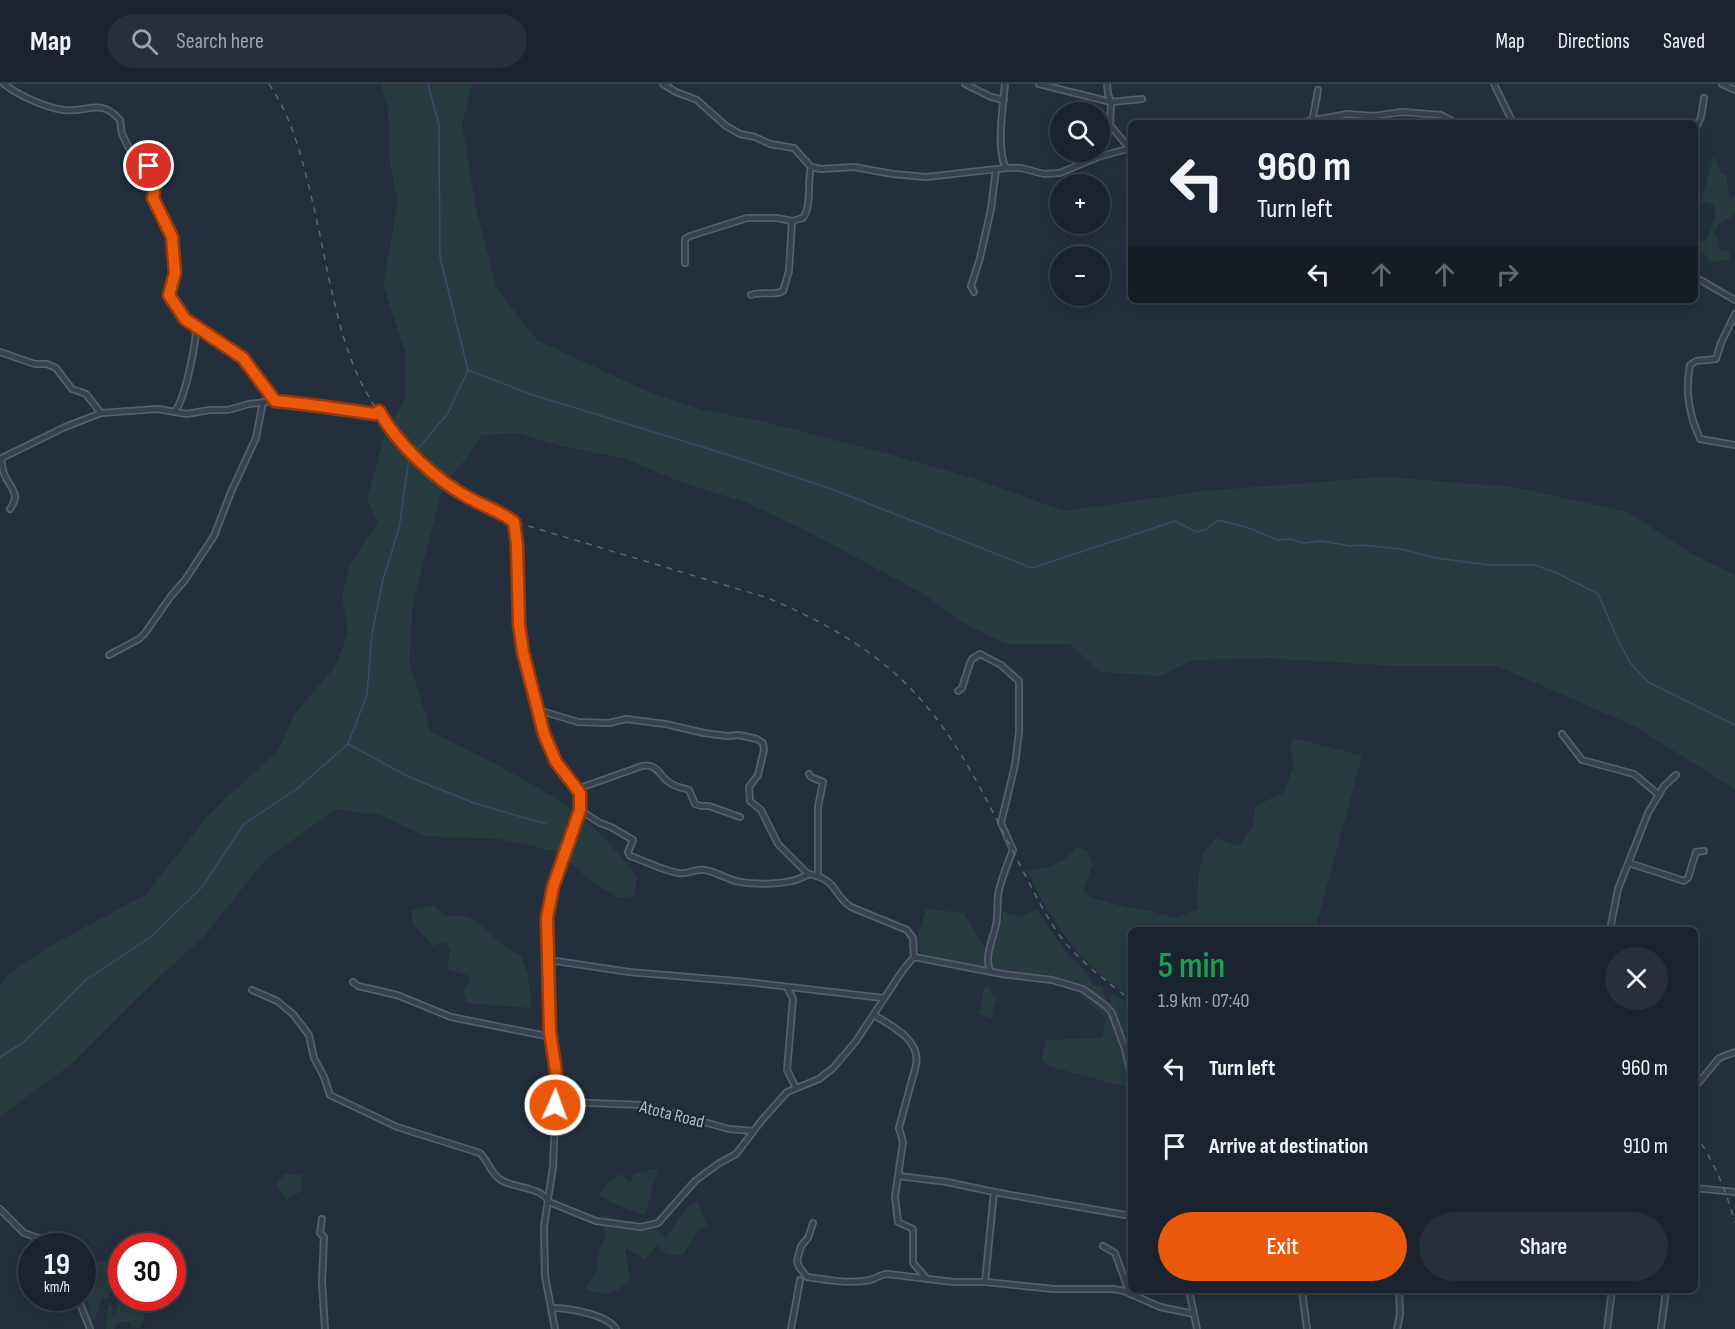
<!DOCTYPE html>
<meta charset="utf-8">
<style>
body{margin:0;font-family:"Sofia Sans Condensed",sans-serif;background:#282f3a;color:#f1f3f6;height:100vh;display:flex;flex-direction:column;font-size:22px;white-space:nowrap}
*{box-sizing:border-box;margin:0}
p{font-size:20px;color:#a0a4aa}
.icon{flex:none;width:33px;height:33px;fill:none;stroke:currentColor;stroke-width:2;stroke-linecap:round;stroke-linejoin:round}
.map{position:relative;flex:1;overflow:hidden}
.side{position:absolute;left:1128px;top:843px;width:570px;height:366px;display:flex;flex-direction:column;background:#1b232e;border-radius:9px;box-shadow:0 3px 15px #0003,0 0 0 2px #39404a}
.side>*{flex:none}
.top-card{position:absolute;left:1128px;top:36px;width:570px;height:183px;border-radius:9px;box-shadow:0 3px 15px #0003,0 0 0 2px #39404a;background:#1b232e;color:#f1f3f6;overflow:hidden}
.controls{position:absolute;left:1050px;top:18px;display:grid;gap:12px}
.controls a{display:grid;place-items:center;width:60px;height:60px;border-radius:50%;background:#1b232e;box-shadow:0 3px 15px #0003,0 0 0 2px #39404a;font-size:30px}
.speed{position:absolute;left:18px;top:1149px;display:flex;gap:12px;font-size:30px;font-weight:700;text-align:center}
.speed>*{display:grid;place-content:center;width:78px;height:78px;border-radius:50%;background:#1b232e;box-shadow:0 3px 15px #0003,0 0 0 2px #39404a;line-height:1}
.speed small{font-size:15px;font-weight:400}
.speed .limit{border:9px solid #d22;background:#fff;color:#111}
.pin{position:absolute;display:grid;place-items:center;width:51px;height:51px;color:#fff;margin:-26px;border:3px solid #fff;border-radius:50%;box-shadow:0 2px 6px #0007}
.me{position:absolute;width:66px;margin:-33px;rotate:2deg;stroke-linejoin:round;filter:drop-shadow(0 0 4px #0008)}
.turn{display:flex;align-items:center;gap:21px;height:126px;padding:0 30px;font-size:27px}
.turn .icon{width:78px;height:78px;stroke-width:2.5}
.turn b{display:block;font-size:42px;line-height:51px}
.lanes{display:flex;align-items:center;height:57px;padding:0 30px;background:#0003;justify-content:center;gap:30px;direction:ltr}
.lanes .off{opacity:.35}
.round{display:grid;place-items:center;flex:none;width:63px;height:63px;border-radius:32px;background:#282f3a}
.summary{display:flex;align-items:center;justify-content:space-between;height:102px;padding:0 30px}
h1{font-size:36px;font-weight:600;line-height:45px;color:#1e9e55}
.button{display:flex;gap:12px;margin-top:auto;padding:12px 30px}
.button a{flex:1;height:69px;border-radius:36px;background:#ea580c;color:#fff;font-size:24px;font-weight:600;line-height:69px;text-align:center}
.button a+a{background:#282f3a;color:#f1f3f6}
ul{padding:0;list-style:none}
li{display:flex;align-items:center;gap:18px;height:78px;padding:0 30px}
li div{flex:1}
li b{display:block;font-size:22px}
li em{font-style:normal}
header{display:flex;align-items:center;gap:36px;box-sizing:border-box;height:84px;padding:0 30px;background:#1b232e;border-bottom:2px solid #39404a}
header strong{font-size:28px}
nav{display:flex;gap:33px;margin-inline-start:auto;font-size:21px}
.search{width:420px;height:54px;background:#282f3a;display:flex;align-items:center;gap:15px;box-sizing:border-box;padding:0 21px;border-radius:33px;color:#a0a4aa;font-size:22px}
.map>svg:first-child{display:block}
</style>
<header>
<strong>Map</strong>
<div class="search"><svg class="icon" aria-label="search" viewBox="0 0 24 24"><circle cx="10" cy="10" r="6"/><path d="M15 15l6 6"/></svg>Search here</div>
<nav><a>Map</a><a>Directions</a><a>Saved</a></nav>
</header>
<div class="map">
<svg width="1735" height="1245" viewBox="0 0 1735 1245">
<rect width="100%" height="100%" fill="#242f3e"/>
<g fill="#263c3f">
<polygon points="381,0 472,0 462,40 476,125 497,205 537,256 644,306 702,326 757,336 885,369 976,395 1064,427 1203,407 1384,393 1514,403 1628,428 1692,470 1735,491 1735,705 1634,642 1497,582 1395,582 1268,574 1193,576 1161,592 1100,588 1070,560 1006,560 962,538 922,509 803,445 745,418 683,399 623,374 561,362 517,349 482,351 466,375 446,397 428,383 391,341 405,314 405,268 383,200 398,119 390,80 388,25"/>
<polygon points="1714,71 1721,90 1726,90 1730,113 1735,111 1735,130 1718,141 1715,149 1719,157 1718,165 1729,167 1730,175 1713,179 1704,170 1695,171 1695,158 1707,156 1715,133 1716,124 1710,119 1701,118"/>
<path d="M 386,346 L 424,387 L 443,402 L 413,518 L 409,578 L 431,648 C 480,673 532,696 576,729 C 599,746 619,770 637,792 L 634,812 L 619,814 L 591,797 L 558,768 L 499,755 L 426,752 L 380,731 L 336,725 L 265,776 L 205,851 L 138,913 L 69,982 L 0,1032 L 0,903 L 9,889 L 50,862 L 145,811 L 211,728 L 278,667 L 295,629 L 335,583 L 348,549 L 342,512 L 350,480 L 378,438 L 367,416 Z"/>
<path d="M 1294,654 L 1362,672 L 1315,846 L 1131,846 L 1131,913 C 1083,883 1050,838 1027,787 C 1050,782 1061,783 1076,763 L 1086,766 L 1093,780 L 1083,806 L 1093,814 L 1128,824 L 1146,826 L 1175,834 L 1197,825 L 1199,789 L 1203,769 L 1216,754 L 1239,762 L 1253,741 L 1255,722 L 1283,709 L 1294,681 L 1289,663 Z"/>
<path d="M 433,821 L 445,832 C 452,832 462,831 469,833 C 488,842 499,864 520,870 L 528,890 L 531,924 L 467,919 L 463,906 L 470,896 L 467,891 L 447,885 L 450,865 L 444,858 L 433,862 L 414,841 L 411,827 Z"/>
<polygon points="926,825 964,829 986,866 984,882 922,872 916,859"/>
<path d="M 1038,826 C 1048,842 1058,859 1071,873 C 1082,885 1087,885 1093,902 L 1102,902 L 1106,916 L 1105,934 L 1077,907 L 1090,903 L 1069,897 L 1013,889 L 993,888 L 990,877 L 1003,828 L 1019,832 Z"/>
<polygon points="988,901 992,912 996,915 995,921 993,923 992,934 979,930 984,905"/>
<polygon points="1112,910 1131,920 1131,1004 1051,983 1042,977 1045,956 1102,954"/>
<polygon points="658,1084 645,1131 617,1121 599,1111 608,1099 620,1090 630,1098 634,1090"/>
<polygon points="284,1090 301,1091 303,1106 287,1116 276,1101"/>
<path d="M 698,1118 L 707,1142 L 698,1146 L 683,1171 L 667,1171 L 657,1161 L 645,1175 L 625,1163 L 630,1195 C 615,1211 609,1212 588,1206 L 586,1202 C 604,1184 593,1171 605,1155 L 603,1131 C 620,1138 634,1141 652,1140 L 666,1154 L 686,1124 Z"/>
<path d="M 104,1176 L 116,1184 L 121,1182 L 121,1198 L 119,1197 C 112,1202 110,1204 109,1213 L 101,1216 L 100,1223 L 93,1237 L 88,1236 L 87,1230 L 90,1224 L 83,1209 L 82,1180 L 90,1182 L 94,1178 Z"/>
<polygon points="119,1219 130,1224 144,1226 144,1236 140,1244 132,1243 129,1238 120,1238 114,1243 114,1245 105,1245 108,1242 106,1238 109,1221 113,1223 111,1228 114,1231"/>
</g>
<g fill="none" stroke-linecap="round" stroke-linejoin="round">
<g stroke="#394c67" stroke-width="1.5">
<polyline points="468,286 530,310 735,373 829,404 1032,484 1175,437 1196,448 1205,446 1218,436 1246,443 1278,456 1291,455 1303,459 1322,457 1350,462 1362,461 1401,465 1436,474 1489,481 1534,481 1555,488 1598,510 1617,554 1631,580 1648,598 1735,641"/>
<polyline points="417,366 448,329 468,286 440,173 439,41 428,0"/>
<polyline points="348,660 409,693 474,719 546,740"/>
<polyline points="0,973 24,958 86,896 152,852 203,802 244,740 298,704 348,660 367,611 372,550 383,496 399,444 409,374"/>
</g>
<defs>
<g id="street">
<path d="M 4,0 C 18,11 46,24 64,26 C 88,29 100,13 120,36 L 122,50 L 129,64 L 154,87 L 156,99 L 153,114 L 171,149 L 175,189 L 169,211 L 181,231 L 196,243 C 196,260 185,317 174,328"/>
<polyline points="663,0 676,8 697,16 726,42 740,50 755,53 770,60 794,64 811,83 821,85 854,83 893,90 926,93 1006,84 1021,84 1044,90 1060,89 1098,73 1131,64"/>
<polyline points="965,0 991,13 1004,16"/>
<path d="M 1005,0 C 1003,20 996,67 1006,84"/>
<polyline points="1039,0 1111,18 1110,41 1129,64"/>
<polyline points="1107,0 1108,10 1111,18 1142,15"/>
<polyline points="1494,0 1513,39"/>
<polyline points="1722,0 1735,6"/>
<polyline points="1312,38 1318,6"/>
<polyline points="1298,39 1347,30 1374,32 1402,28 1441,31 1456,39"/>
<polyline points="1695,46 1701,33 1704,14"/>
<path d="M 685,179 L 685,155 L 690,152 L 747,134 L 777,134 L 792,137 L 803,134 C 812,121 807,99 811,83"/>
<polyline points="1695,193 1735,216"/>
<polyline points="974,208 971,202 980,174 991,125 996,85"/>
<path d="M 751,211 C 763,207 775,212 783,207 L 789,187 L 792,137"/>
<path d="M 1735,230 L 1721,259 L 1716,275 L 1696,277 L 1690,281 C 1685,308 1689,330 1700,355 L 1735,361"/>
<polyline points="196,243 243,274 275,317"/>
<polyline points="0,268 35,280 47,280 56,284 72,305 86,310 101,329"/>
<path d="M 0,375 L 65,343 L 101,329 L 158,325 L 187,330 L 209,326 L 228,326 L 249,320 L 275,317 L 319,320 L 341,326 L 375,330 L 379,328 C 399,362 434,395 469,414 C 482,421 505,430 515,438 L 517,461 L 519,547 L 523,568 L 544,650 L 556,678 L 580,709 L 580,726 L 553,803 L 547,834 L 550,948 L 556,988 L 556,1014 L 553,1083 L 544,1142 L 545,1192 L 555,1245"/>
<path d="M 1,375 C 2,381 3,389 6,394 C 13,407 20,411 10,425"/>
<polyline points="109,571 139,555 145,549 171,512 185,496 214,452 231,408 256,354 263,318"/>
<path d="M 958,607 L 962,604 L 970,579 L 972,575 L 980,570 L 1001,581 L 1019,597 L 1019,648 L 1015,681 L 1001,739 L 1013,766 C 1007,781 1000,797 998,812 C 997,822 998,832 996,841 C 993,855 983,875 991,888"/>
<polyline points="538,626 578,638 609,639 626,635 665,640 704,649 727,652 739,651 757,655 763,659 764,666 758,691 749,703 750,717 761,726 778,760 808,790"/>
<polyline points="1562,650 1582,676 1634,690 1659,711"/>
<polyline points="809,690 811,693 823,698 818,723 818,792"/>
<path d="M 577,705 L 642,682 C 658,679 659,692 670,699 C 676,703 683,704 689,706 L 695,720 L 701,722 L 709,722 L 740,733"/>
<path d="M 580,726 L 600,739 L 611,743 L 633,756 L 628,768 L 630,772 C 646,777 661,786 678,789 C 688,791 695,784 705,786 C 717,788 728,796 740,798 C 757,801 794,801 808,790 C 838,795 832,810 851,823 L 907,846 L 913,854 L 914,873"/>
<polyline points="1629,779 1684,797 1688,794 1696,768 1704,767"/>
<polyline points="1610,846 1618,805 1648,729 1664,702 1676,691"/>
<polyline points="549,876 629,888 747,898 883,914"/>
<polyline points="353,898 358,902 397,911 451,933 551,953"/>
<polyline points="787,903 793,915 787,986 796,1004"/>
<path d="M 252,906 L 277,917 L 293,930 L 309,951 L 314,974 L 324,993 L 330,1011 L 397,1043 L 480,1069 C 489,1078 490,1089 501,1096 C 516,1105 540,1102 549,1118 L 596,1137 L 641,1143 L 658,1139 L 695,1097 L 718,1080 L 736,1070 L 762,1036 L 787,1008 L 819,995 L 833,984 L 856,957 L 903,886 L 914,873 L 1002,890 L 1052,896 L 1083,905 L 1106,922 L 1112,929 L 1125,965 L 1131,991"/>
<path d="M 874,931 C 892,942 921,956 916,981 L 899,1044 L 903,1058 L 895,1113 L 898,1138 L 913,1145 L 913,1179 L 927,1195"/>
<polyline points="1695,1003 1719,974 1735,968"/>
<polyline points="555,1021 564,1018 643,1021 729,1045 753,1047"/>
<polyline points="899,1092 947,1098 994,1108 985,1198"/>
<polyline points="1695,1104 1735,1108"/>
<polyline points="994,1108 1131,1132"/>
<polyline points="0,1125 24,1149 50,1158 55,1162"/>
<polyline points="322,1135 320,1149 324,1153 322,1198 325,1245"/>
<path d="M 813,1139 L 808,1154 L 801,1162 L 797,1177 L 799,1183 L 807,1193 C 826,1196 851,1200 870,1196 C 877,1194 881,1190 888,1190 L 953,1198 L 985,1198 L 1054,1205 L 1113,1205 L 1124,1207 L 1160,1223 L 1194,1230"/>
<polyline points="1103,1162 1115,1169 1130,1210"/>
<polyline points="1189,1206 1197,1245"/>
<polyline points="1302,1206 1307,1245"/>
<polyline points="78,1214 90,1245"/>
<path d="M 551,1224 C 568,1224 607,1230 616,1245"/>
<polyline points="791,1245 800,1196"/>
<polyline points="1397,1245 1400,1230 1399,1206"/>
<polyline points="1607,1245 1612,1206"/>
<polyline points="1661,1245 1666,1206"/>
</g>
</defs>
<use href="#street" stroke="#565f6c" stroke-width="8"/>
<use href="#street" stroke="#38414e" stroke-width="4.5"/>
<g stroke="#5a6575" stroke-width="1.5" stroke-dasharray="6 6" stroke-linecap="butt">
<path d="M 269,0 C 294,36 304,82 314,124 C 326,176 336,244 358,292 C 390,360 446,409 515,438 L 768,514 C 825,538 881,569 922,617 C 965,666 992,728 1022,785 C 1034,808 1045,831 1060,852 C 1080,878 1106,897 1131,916"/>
<path d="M 1695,1050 C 1714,1077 1726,1107 1735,1138"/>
</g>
</g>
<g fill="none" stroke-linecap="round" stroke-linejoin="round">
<defs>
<path id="route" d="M 149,82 L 154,87 L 156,95 L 153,114 L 172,153 L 175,189 L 169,211 L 185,235 L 243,274 L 275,317 C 309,320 342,325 375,330 L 379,327 C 398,361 436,396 469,414 C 482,421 505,430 514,438 L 517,461 L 519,540 L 523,568 L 544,650 L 556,678 L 580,709 L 580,726 L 553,803 L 547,834 L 550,948 L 556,988 L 555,1021"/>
</defs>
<use href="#route" stroke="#983908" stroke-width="15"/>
<use href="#route" stroke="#ea580c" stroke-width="10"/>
</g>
<g text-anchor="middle" stroke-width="4.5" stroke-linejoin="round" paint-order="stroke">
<g font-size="18" fill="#b4bcc9" stroke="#1d2633">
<text transform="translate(672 1030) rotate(14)" y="6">Atota Road</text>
</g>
</g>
</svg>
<div class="controls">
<a><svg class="icon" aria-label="search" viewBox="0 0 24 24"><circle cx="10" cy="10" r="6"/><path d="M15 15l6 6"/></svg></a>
<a>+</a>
<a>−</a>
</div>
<div class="speed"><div>19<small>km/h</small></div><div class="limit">30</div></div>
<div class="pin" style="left:149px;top:82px;background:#d93025"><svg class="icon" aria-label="arrive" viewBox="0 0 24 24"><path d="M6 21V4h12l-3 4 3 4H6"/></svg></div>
<svg class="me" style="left:555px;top:1021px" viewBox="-20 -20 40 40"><circle r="17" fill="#ea580c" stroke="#fff" stroke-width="3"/><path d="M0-11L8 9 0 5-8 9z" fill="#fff"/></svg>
<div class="top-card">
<div class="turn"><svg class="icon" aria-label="left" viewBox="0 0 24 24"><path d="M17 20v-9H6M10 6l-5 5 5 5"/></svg><div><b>960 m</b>Turn left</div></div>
<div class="lanes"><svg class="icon" aria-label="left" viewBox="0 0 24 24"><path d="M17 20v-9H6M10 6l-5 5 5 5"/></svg><svg class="icon off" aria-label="ahead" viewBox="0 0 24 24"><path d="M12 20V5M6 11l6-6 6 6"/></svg><svg class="icon off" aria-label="ahead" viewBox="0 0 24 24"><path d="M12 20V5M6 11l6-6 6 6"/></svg><svg class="icon off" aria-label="right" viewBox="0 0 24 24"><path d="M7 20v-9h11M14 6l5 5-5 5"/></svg></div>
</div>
<section class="side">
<div class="summary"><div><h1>5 min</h1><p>1.9 km · 07:40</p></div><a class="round"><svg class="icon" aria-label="close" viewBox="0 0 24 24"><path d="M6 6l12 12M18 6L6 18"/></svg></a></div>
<ul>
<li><svg class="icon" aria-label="left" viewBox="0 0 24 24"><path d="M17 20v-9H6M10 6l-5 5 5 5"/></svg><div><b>Turn left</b></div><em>960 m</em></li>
<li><svg class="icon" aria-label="arrive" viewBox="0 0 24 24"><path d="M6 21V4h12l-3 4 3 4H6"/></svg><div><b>Arrive at destination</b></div><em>910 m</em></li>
</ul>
<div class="button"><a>Exit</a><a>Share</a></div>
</section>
</div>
